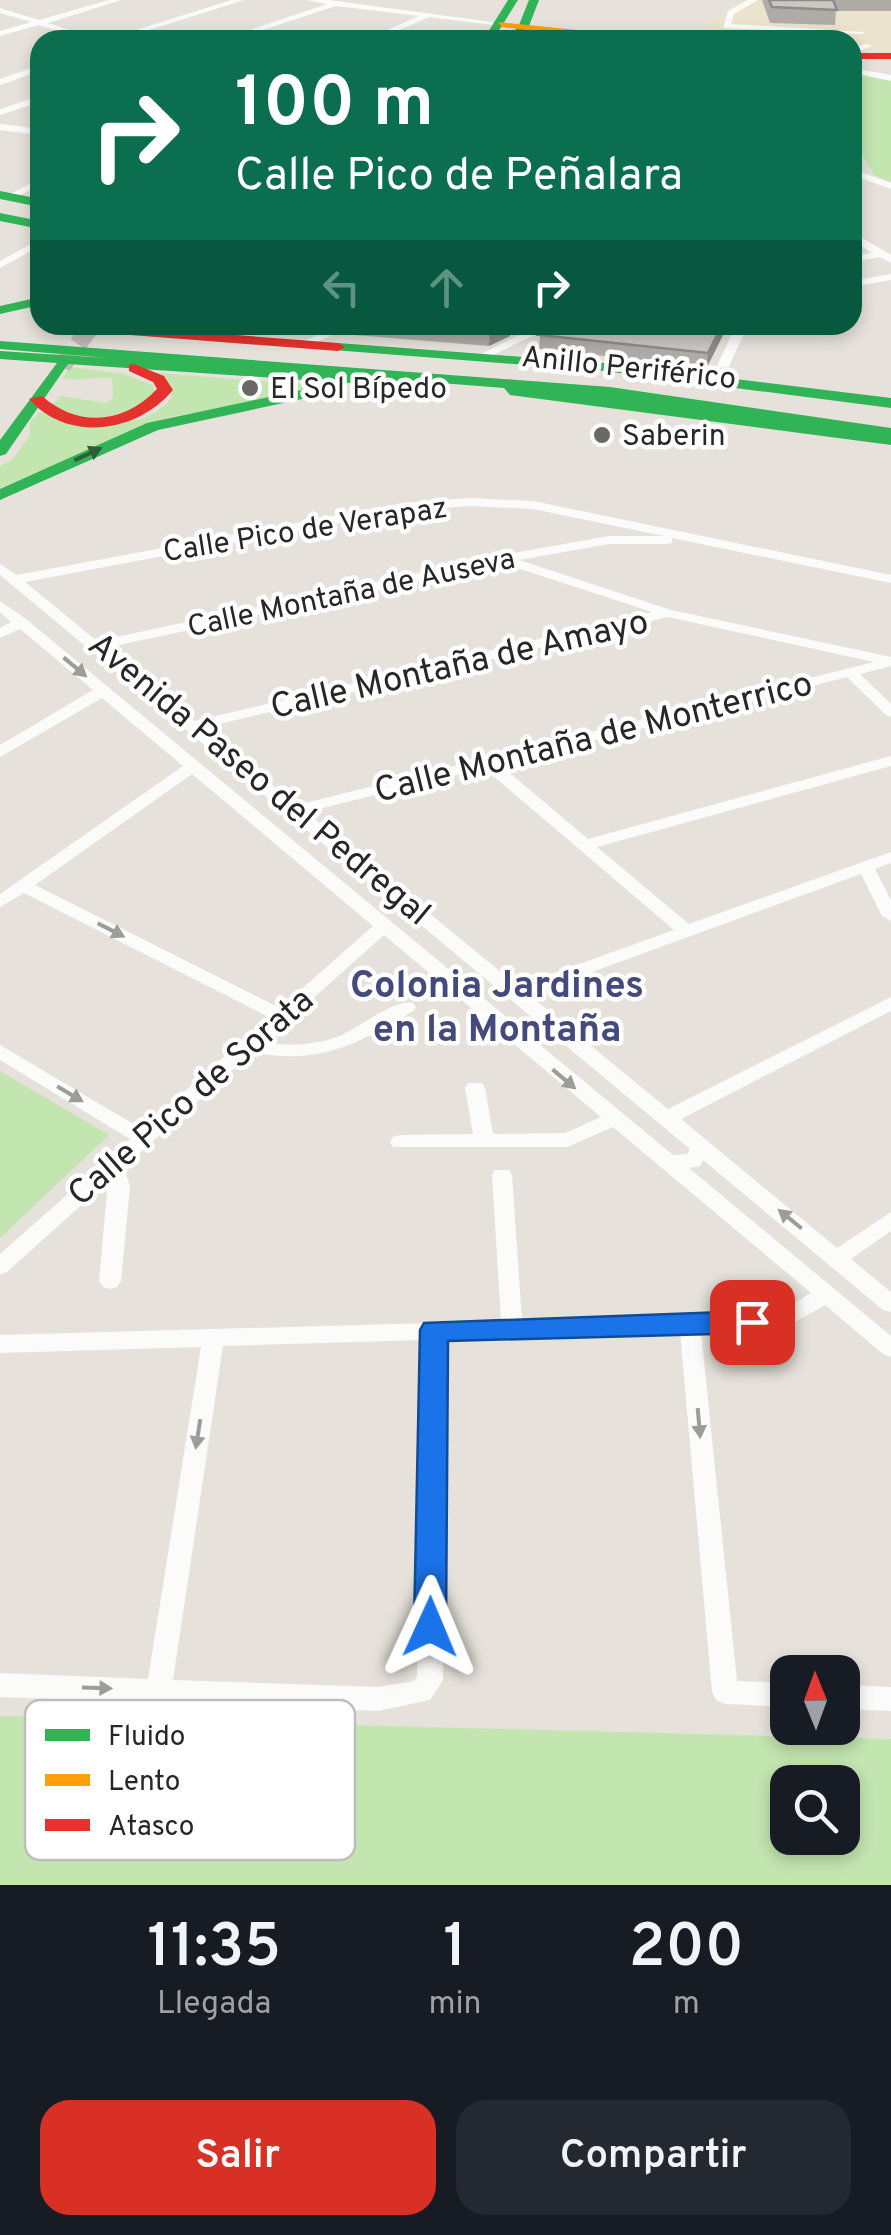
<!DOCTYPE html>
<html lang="es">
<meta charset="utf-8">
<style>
body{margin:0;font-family:Overpass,sans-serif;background:#242831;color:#f1f3f6;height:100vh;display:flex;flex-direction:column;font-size:38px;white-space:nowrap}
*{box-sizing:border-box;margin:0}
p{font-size:32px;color:#9ea1a6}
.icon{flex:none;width:55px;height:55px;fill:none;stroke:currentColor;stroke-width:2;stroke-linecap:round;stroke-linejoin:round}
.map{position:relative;height:1885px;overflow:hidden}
.panel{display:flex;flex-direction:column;background:#171b24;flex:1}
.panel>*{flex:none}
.top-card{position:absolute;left:30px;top:30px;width:832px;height:305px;border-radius:30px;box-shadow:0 5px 15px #0003;background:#0b6e4f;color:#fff;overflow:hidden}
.needle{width:65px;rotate:359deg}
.fabs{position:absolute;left:770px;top:1655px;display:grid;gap:20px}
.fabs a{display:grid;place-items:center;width:90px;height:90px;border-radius:20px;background:#171b24;box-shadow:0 5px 15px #0003;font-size:50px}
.pin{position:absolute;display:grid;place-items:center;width:85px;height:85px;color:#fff;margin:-42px;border-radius:20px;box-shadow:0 5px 15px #0006}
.me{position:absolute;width:110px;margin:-55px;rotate:1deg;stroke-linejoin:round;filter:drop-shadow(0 0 8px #0008)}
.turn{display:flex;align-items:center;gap:35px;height:210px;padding:0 40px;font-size:45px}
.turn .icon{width:130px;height:130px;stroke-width:2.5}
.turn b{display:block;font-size:70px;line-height:85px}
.lanes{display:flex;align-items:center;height:95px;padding:0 40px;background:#0003;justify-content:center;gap:50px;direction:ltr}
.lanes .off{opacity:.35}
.eta{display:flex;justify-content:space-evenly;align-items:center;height:170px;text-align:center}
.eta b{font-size:60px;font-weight:600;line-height:70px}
.button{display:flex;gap:20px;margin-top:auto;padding:20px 40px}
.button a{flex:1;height:115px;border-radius:30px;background:#d93025;color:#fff;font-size:40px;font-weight:600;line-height:115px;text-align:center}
.button a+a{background:#242831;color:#f1f3f6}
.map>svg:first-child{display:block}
</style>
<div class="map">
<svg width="891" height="1885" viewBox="0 0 891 1885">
<rect width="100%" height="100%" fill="#e6e2db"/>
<polygon fill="#ebe3ce" points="743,0 891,0 891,53 853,52 852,40 841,40 852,35 840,32 697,30"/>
<g fill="#c3e5b0" fill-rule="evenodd">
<polygon points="852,72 891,80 891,182 874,175 853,139"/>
<path d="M 71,367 L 124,374 L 154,386 L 155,397 C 122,417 86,429 51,405 L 62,396 L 106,403 L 113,398 L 112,378 C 94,376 80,382 62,378 Z"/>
<path d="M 157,373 L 337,387 L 166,418 L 0,488 L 0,466 L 12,460 L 30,435 L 30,422 L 40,412 C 82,418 141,438 172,397 L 168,381 Z"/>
<polygon points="0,1071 109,1135 0,1238"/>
<path d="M 0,1716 L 891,1739 L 891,1885 L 0,1885 ZM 788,1782 L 842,1782 L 842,1838 L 788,1838 Z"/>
</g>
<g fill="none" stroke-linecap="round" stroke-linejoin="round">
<polyline stroke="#c0bdb7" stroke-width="18" stroke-dasharray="18 9" stroke-linecap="butt" points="62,366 92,325"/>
<g fill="#fbfbfa" fill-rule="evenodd">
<polygon points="109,0 121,0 48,23 98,40 86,40 39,25 0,36 0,31 31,22 0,13 0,8 39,20"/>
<polygon points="232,0 244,0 117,40 104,40"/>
<polygon points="306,0 329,0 506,24 502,26 429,17 376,40 365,40 419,16 336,6 232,40 220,40 327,4"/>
<polygon points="748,0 758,0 734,14 731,24 865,32 861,34 723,28 728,11"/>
<polygon points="865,44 872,46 852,54 852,49"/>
<polygon points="40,65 40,71 0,85 0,79"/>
<polygon points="852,68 891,75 891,81 852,73"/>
<polygon points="40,96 40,102 0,115 0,109"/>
<polygon points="0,124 40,129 40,135 0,130"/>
<polygon points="852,169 891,183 891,189 852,175"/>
<polygon points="40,178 40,185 13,199 5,197"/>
<polygon points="852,232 891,255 891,263 880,257 852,262 852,256 872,253 852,240"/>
<polygon points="40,239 40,246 0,268 0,261"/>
<polygon points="891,274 891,280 852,287 852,281"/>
<polygon points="338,325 353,325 311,345 301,343"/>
<polygon points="540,325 555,325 485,359 475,357"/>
<polygon points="736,325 748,325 729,366 719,368 717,366"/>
<path d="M 469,498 L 533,501 L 891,575 L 891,583 L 672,538 L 672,543 L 667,544 L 609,544 L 519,560 L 671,610 L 891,657 L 891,666 L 860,674 L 891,704 L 891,717 L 886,715 L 847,677 L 499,764 L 588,839 L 891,756 L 891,766 L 597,847 L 689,924 L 891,852 L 891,863 L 875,869 L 891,900 L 891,921 L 882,916 L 861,874 L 529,995 L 668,1109 L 891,997 L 891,1011 L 681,1119 L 837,1248 L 891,1212 L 891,1231 L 851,1259 L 891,1292 L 891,1312 L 883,1310 L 703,1160 L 700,1166 L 689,1168 L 891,1336 L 891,1357 L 883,1354 L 825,1305 L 782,1329 L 701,1332 L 737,1681 L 788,1683 L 788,1707 L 725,1704 L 716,1700 L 712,1692 L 680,1332 L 445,1339 L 443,1680 L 430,1700 L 378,1711 L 0,1697 L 0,1673 L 148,1679 L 201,1347 L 0,1353 L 0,1335 L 501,1321 L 492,1175 L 495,1170 L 509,1170 L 512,1175 L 522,1320 L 778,1313 L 811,1293 L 613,1127 L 567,1147 L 393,1147 L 390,1142 L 393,1137 L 400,1135 L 473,1134 L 465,1088 L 468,1083 L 482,1083 L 485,1088 L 493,1134 L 565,1133 L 601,1117 L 384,935 L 264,1042 C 291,1047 317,1045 342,1035 C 361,1026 395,999 413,1003 L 416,1007 L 413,1011 C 358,1044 318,1066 253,1052 L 124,1167 L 130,1187 L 121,1281 L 117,1287 L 110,1289 L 103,1287 L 99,1281 L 108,1181 L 7,1272 L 0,1274 L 0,1254 L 103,1163 L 106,1157 L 130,1139 L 0,1060 L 0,1045 L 142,1129 L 269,1017 L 24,893 L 0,907 L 0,894 L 183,766 L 102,698 L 0,757 L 0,745 L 93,690 L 20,629 L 0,638 L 0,628 L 11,622 L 0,612 L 0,601 L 26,619 L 673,1155 L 687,1154 L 690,1149 L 0,575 L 0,564 L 17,575 L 403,503 ZM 469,506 L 533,509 L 664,536 L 609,536 L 503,555 L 97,641 L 25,582 L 403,511 ZM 502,563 L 652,612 L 195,721 L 105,648 ZM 668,617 L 874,662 L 297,805 L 203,728 ZM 484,768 L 674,930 L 518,986 L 306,812 ZM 192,774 L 373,926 L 280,1008 L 35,885 ZM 423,1340 L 417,1677 L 414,1681 L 378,1687 L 173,1680 L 223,1346 Z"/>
<polygon points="842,1685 891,1687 891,1711 842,1709"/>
</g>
<g fill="#30b455" fill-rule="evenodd">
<polygon points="508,0 518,0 493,40 483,40"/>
<polygon points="529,0 539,0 529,26 517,40 507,40 519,25"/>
<polygon points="0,191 40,199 40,207 0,199"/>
<polygon points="0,213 40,221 40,229 0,221"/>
<polygon points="40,297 40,305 0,314 0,306"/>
<polygon points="0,341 610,387 891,428 891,445 510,395 504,388 415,381 408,387 68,364 6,454 0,456 0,440 57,363 0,359 0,351 108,358 0,349"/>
<polygon points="338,343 604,363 891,398 891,408 604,371 333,350 333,344"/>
<polygon points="325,385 333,390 330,393 158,430 0,500 0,489 147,423"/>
</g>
<polygon fill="#ff9f0a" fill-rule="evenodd" points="498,22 646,37 651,40 618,40 502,27"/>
<g fill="#e5322d" fill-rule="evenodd">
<rect x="852" y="53" width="39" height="6"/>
<polygon points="46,325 109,325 338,343 345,347 338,351 53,329"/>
<path d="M 134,364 L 164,376 L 173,390 C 137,433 68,443 29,399 L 42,396 C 78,428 124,424 157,389 L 153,382 L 129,371 L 129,365 Z"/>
</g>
</g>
<g fill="#afaca8">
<polygon points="762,0 891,0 891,11 836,11 835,25 770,23"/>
<polygon points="284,325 329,325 315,332"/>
<polygon points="342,325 510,325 510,336 489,346 342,334"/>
<polygon points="562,325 724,325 724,333 707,367 539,349 540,335"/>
</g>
<g fill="#8e8c88">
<polygon points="314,325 329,325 315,332"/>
<polygon points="494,325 510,325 510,336 489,346 490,327"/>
<polygon points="722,325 724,325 724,333 707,367 708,353"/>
</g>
<g fill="#cbc8c3" stroke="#8e8c88" stroke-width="2.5">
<polygon points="769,0 833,0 837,10 772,7"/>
<polygon points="462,325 494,325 490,327"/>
<polygon points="562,325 722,325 708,353 540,335"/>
</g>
<defs><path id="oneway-solid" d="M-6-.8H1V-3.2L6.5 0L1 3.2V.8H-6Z" transform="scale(2.5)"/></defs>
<use fill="#2b5f39" href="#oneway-solid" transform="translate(88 454) rotate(-25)"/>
<g fill="#9c9c9b">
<use href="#oneway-solid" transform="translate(75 667) rotate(40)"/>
<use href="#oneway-solid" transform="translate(111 930) rotate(27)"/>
<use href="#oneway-solid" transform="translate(564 1079) rotate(40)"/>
<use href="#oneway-solid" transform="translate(70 1094) rotate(31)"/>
<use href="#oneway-solid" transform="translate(790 1219) rotate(-141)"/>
<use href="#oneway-solid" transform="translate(699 1423) rotate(85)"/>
<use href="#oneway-solid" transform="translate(198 1434) rotate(99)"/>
<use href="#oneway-solid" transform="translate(97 1688) rotate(2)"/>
</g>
<polygon fill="#1a73e8" stroke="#114b97" stroke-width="2.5" points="752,1311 761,1314 765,1322 761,1330 752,1333 448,1341 446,1627 441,1637 430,1642 419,1637 414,1627 420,1330 424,1323"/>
<g fill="#6a6866" stroke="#fff" stroke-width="4">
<circle cx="250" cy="388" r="10"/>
<circle cx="602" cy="435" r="10"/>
</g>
<g text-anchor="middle" stroke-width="9" stroke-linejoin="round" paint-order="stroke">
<g font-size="30" fill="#272727" stroke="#fff">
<text transform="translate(629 367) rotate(6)" y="10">Anillo Periférico</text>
<text transform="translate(305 529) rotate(-9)" y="10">Calle Pico de Verapaz</text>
<text transform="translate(351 592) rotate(-12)" y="10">Calle Montaña de Auseva</text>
</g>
<g font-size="30" fill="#272727" stroke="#fff" text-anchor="start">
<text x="270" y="398">El Sol Bípedo</text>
<text x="622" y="445">Saberin</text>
</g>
<g font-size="35" fill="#272727" stroke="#fff">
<text transform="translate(459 663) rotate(-13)" y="12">Calle Montaña de Amayo</text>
<text transform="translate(593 736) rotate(-14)" y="12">Calle Montaña de Monterrico</text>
<text transform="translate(260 778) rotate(40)" y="12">Avenida Paseo del Pedregal</text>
<text transform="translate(190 1096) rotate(-41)" y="12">Calle Pico de Sorata</text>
</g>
<g font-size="38" font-weight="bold" fill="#444a7b" stroke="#fff">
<text x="497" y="997">Colonia Jardines<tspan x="497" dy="44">en la Montaña</tspan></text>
</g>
</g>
<rect x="25" y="1700" width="330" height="160" rx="15" fill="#fff" stroke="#bebebe" stroke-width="2.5"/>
<rect x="45" y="1729" width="45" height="12" fill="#30b455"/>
<rect x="45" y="1774" width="45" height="12" fill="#ff9f0a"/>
<rect x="45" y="1819" width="45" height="12" fill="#e5322d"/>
<g font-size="28" fill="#272727">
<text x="108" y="1745">Fluido</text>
<text x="108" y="1790">Lento</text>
<text x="108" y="1835">Atasco</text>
</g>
</svg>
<div class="fabs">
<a><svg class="needle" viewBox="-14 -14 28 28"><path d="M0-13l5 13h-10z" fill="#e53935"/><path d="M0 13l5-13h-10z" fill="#9ea1a6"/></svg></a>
<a><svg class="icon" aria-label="search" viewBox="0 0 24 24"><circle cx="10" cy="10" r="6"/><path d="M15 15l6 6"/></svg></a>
</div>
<div class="pin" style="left:752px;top:1322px;background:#d93025"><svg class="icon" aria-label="arrive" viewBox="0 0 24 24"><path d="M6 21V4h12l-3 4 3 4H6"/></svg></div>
<svg class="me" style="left:430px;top:1627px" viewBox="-20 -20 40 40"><path d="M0-17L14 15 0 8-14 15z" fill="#1a73e8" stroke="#fff" stroke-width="4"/></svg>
<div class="top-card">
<div class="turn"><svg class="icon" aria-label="right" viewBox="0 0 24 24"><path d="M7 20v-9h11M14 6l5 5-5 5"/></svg><div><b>100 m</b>Calle Pico de Peñalara</div></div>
<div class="lanes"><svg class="icon off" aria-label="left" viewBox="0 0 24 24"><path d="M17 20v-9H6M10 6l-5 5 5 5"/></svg><svg class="icon off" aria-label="ahead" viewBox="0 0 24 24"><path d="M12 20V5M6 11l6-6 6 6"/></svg><svg class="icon" aria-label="right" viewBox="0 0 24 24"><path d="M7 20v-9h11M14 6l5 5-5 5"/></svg></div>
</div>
</div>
<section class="panel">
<div class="eta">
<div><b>11:35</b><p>Llegada</p></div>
<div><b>1</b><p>min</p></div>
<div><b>200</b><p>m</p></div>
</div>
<div class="button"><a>Salir</a><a>Compartir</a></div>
</section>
